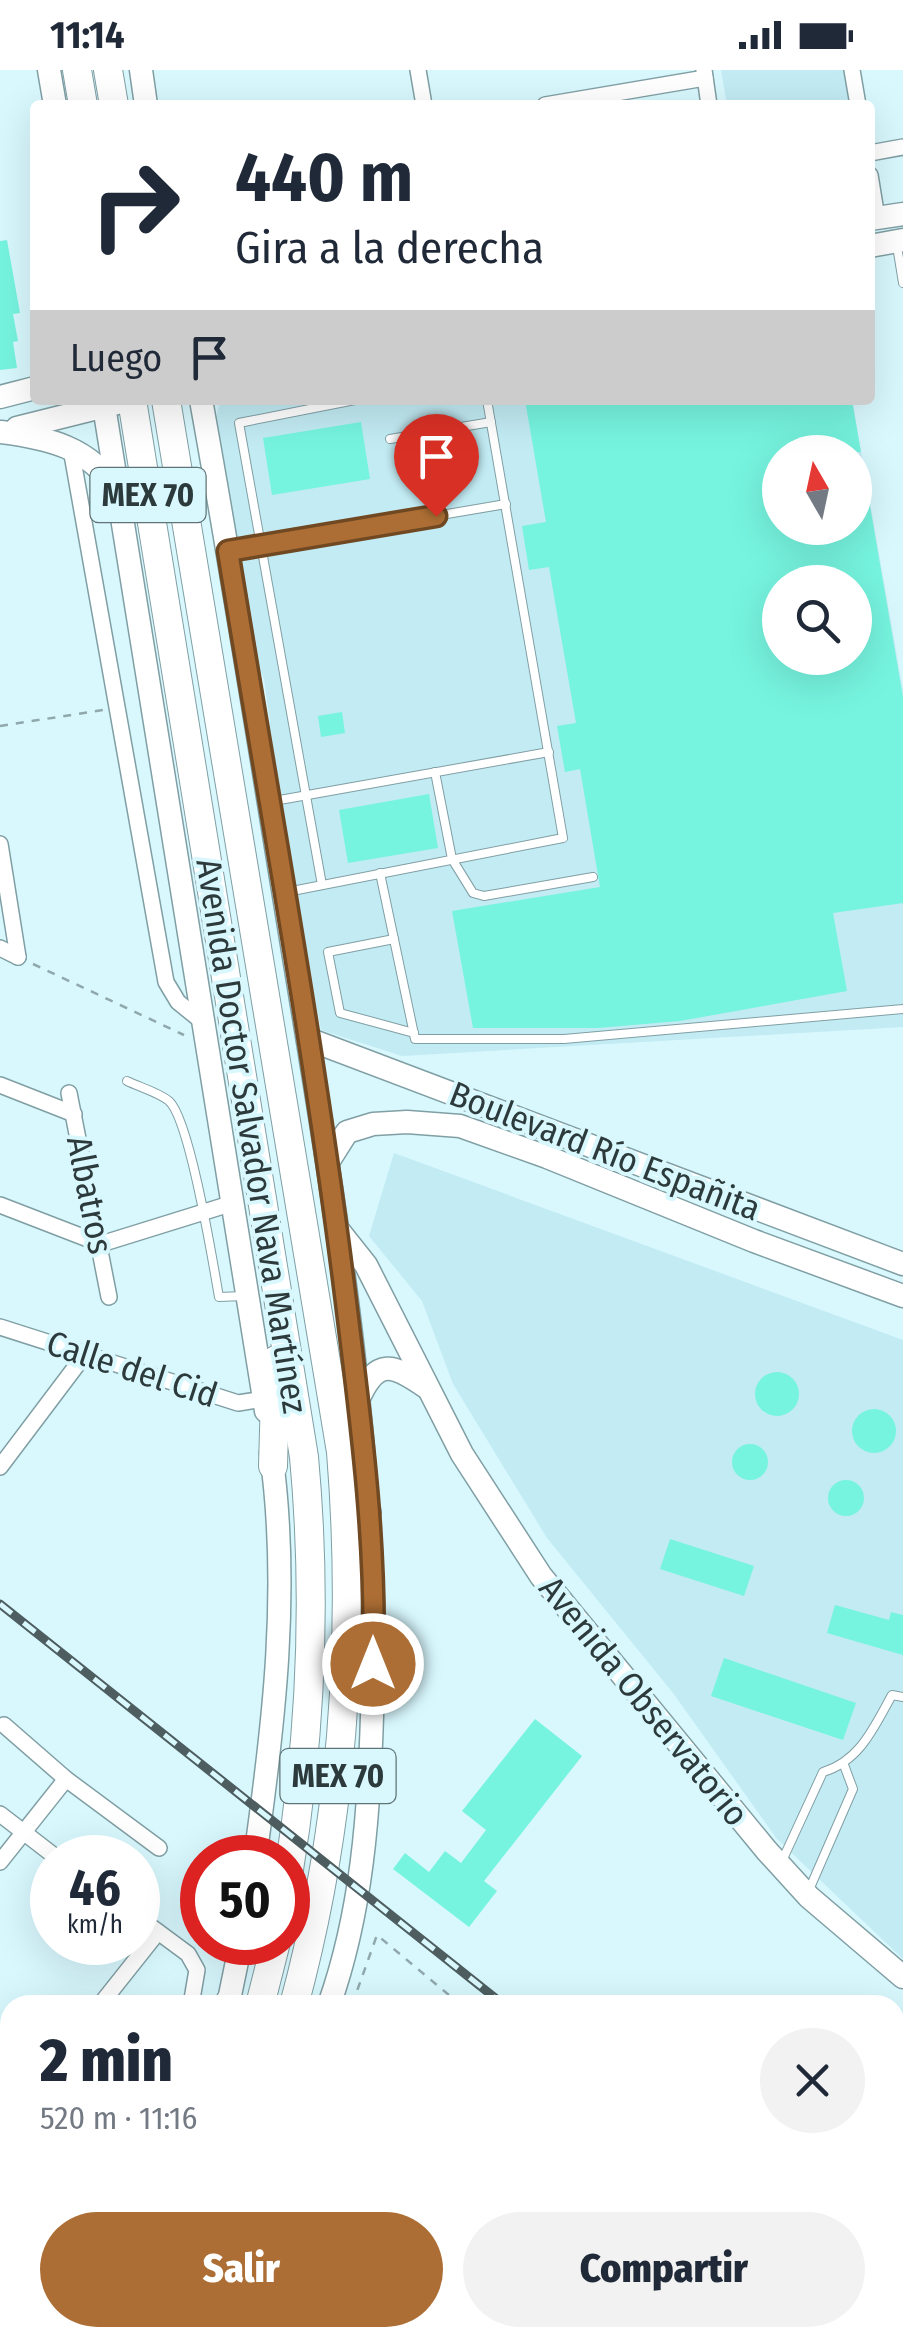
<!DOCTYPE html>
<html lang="es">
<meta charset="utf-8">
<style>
body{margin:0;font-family:"Fira Sans Condensed",sans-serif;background:#f2f2f3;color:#1f2937;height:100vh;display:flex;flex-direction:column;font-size:38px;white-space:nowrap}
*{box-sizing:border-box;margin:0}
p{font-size:32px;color:#747a83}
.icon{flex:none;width:55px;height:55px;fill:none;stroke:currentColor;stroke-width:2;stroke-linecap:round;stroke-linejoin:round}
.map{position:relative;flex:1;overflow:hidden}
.drawer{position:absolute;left:0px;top:1925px;width:905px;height:352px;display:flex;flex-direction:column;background:#fff;border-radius:30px 30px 0 0;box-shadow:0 10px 40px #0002}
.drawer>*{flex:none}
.banner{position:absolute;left:30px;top:30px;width:845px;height:305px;border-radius:10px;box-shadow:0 10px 40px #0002;background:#fff;color:#1f2937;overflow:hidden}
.needle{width:65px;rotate:351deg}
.tools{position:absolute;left:762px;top:365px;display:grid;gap:20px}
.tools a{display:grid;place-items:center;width:110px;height:110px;border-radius:50%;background:#fff;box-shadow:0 10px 40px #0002;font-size:50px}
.speed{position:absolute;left:30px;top:1765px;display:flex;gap:20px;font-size:50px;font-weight:700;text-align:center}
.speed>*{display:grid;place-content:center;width:130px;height:130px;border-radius:50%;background:#fff;box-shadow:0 10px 40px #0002;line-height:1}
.speed small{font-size:25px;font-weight:400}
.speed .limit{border:15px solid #d22;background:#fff;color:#111}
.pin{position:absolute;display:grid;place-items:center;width:85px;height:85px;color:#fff;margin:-102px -42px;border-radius:50% 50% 50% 0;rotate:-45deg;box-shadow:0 0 10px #0007}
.pin .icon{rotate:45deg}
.me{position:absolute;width:110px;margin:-55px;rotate:0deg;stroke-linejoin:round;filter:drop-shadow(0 0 8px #0008)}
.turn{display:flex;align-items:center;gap:35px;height:210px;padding:0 40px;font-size:45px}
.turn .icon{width:130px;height:130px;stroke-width:2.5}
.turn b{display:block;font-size:70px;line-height:85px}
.then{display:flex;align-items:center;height:95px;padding:0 40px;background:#0003;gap:20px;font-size:38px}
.round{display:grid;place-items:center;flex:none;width:105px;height:105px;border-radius:52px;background:#f2f2f3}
.head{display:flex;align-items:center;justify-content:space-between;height:170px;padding:0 40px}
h1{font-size:60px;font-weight:800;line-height:75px}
.cta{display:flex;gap:20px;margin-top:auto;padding:20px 40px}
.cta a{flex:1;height:115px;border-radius:60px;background:#ac6e34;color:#fff;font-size:40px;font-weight:800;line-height:115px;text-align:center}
.cta a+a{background:#f2f2f3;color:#1f2937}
.status{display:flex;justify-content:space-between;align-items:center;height:70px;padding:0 50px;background:#fff;direction:ltr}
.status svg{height:28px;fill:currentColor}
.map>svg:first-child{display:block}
</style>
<div class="status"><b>11:14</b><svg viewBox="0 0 49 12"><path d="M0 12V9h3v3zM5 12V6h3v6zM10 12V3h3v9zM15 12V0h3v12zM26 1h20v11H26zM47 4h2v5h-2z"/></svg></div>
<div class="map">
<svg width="903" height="2276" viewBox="0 0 903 2276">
<rect width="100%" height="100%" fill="#d8f8fe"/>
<g fill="#c2ebf3" fill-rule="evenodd">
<polygon points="721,0 845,0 851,35 727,35"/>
<path d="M 226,330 L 852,330 L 903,621 L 903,957 L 402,986 L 321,960 L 267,676 L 270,652 L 264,609 L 253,584 L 216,348 L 219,336 ZM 780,382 L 855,382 L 855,458 L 780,458 ZM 780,512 L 855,512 L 855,588 L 780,588 Z"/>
<polygon points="394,1083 903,1270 903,1889 777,1769 673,1623 547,1468 453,1314 422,1231 369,1166"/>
</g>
<g fill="#76f4df" fill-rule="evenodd">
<polygon points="7,170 20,243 13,244 18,271 13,272 17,298 0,300 0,171"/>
<path d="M 525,330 L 852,330 L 861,382 L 780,382 L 780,458 L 855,458 L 855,390 L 862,390 L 903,627 L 903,833 L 833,843 L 847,921 L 680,951 L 598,958 L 473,958 L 452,841 L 600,817 L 580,699 L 565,702 L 557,656 L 576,653 L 549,497 L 529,500 L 522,456 L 546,452 ZM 780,512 L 855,512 L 855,588 L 780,588 Z"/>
<polygon points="361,352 370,409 272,425 263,368"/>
<polygon points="342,642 345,663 321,667 318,646"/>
<polygon points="429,724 438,778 348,793 339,740"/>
<circle cx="777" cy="1324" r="22"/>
<circle cx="874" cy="1361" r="22"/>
<circle cx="750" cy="1392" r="18"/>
<circle cx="846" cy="1428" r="18"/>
<polygon points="670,1469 754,1496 744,1526 660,1499"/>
<polygon points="835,1535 889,1550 891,1542 903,1545 903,1585 827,1563"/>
<polygon points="724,1588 856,1633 843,1670 711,1626"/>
<polygon points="535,1649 582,1686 484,1811 497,1821 469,1857 393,1799 405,1783 429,1802 445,1781 461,1793 486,1760 462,1741"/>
</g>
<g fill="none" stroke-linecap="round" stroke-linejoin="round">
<defs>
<g id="lane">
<polyline points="897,176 903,213"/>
<polyline points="390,369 491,352"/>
<polyline points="229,481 506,434"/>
<polyline points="435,702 452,789 473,823 484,826 593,807"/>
<polyline points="274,731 549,682"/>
<polyline points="380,803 415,969 564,969 903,939"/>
<polyline points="322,815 239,353 355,330"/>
<polyline points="287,822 563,768 487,330"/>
<polyline points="394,869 328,882 340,943 414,963"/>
<path d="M 127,1011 C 139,1017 158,1022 169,1031 C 190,1050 213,1193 219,1227 L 244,1226"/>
<path d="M 782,1791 L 823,1702 C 860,1691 874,1657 892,1625 L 903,1627"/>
<polyline points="809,1820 853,1719 844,1695"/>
</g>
<g id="street">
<polyline points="418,0 424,35"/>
<polyline points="704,0 709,35"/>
<polyline points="852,0 858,35"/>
<polyline points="545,35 705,8"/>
<polyline points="870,83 903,77"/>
<polyline points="870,105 877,148"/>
<polyline points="71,379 166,912 178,932 204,953"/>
<polyline points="0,774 18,887"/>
<polyline points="0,878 18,887"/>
<polyline points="0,1015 74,1044"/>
<polyline points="69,1023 109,1227"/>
<polyline points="0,1135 101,1174 233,1133"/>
<polyline points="0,1257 238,1333 264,1329"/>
<polyline points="0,1397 86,1283"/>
<polyline points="4,1655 66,1709 159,1778"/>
<polyline points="0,1744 57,1788"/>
<polyline points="0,1792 66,1709"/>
<polyline points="138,1847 188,1884 197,1900 191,1935"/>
<polyline points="100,1935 158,1862"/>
<polyline points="0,2059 10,2047"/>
<polyline points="239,2268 250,2276"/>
<polyline points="397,2268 408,2276"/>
<polyline points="450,2268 461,2276"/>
<polyline points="605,2268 616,2276"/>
</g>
<g id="secondary">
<polyline points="49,0 55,35"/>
<polyline points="141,0 146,35"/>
<polyline points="870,149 903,144"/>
<polyline points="870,176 903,170"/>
<polyline points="0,327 35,318"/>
<polyline points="103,330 266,1341"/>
<path d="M 201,330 C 235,517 264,705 295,893 C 336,1141 379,1394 372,1646 C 369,1744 362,1842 329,1935"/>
<polyline points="17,358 117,333"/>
<path d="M 1,362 C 48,368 90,377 116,420"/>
<polyline points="308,969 903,1194"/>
<polyline points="328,1092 347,1062 373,1054 407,1052 460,1056 547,1087 754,1171 903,1226"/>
<polyline points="339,1161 366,1195 462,1384 541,1506 767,1781 809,1827 903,1907"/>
<path d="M 358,1330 C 377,1287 393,1294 426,1317"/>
<path d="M 255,1788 C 274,1653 290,1519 271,1383"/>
<polyline points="228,1935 241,1872"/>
<polyline points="83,2276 88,2268"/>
<polyline points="190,2276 194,2268"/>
</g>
<g id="highway">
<polyline points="77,0 83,35"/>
<polyline points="108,0 114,35"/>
<path d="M 132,330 L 304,1387 C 317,1527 311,1667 288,1806"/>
<path d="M 166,330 L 341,1382 C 356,1569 343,1754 294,1935"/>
<polyline points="273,1396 276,1290"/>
<polyline points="360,1487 367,1442"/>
<polyline points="228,1935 229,1933"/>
<polyline points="260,1935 276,1872"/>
<polyline points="120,2276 124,2268"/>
<polyline points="159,2276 163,2268"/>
</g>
</defs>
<use href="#lane" stroke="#809fa4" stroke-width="10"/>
<use href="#street" stroke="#809fa4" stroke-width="18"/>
<use href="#secondary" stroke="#809fa4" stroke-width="25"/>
<use href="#highway" stroke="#809fa4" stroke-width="30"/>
<g stroke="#90a8ac" stroke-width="2.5" stroke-dasharray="8 8" stroke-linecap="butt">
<polyline points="0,656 103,640"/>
<polyline points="33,894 184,965"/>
<polyline points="352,1935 377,1865 461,1935"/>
<polyline points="216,2276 220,2268"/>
</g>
<use href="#lane" stroke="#fff" stroke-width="8"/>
<use href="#street" stroke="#fff" stroke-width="15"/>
<use href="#secondary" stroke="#fff" stroke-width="22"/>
<use href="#highway" stroke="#fff" stroke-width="28"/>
<defs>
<g id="rail">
<polyline points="0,1534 504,1935"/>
<polyline points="895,2229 903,2236"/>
<polyline points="895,2250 903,2257"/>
</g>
</defs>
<use href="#rail" stroke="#4d5d60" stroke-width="9"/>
<use href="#rail" stroke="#d8f8fe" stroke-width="5" stroke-dasharray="15" stroke-linecap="butt"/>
</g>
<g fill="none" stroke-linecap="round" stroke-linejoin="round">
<defs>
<path id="route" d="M 373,1594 C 377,1471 360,1346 345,1224 C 314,975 268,728 228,481 L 436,446"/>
</defs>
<use href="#route" stroke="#704822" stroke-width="25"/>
<use href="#route" stroke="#ac6e34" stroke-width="18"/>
</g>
<g text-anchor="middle" stroke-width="8" stroke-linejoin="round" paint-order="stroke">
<g fill="#d8f8fe" stroke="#607376" stroke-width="2.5">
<rect x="90.5" y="398" width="115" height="54" rx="8"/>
<rect x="280.5" y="1679" width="115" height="54" rx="8"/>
</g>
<g font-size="32" font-weight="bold" fill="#2d3a3c">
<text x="148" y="436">MEX 70</text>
<text x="338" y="1717">MEX 70</text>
</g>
<g font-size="35" fill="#2d3a3c" stroke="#d8f8fe">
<text transform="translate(252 1066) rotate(81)" y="12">Avenida Doctor Salvador Nava Martínez</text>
<text transform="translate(605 1081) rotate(21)" y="12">Boulevard Río Españita</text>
<text transform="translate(90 1125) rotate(79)" y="12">Albatros</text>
<text transform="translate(132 1299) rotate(18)" y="12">Calle del Cid</text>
<text transform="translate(644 1631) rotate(51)" y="12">Avenida Observatorio</text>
</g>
</g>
</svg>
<div class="tools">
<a><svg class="needle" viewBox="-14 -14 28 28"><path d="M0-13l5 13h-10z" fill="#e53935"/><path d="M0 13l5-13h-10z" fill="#747a83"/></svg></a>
<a><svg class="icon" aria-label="search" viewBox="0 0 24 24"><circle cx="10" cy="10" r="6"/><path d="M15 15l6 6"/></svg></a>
</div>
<div class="speed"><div>46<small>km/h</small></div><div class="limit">50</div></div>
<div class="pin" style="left:436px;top:446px;background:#d93025"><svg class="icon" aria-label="arrive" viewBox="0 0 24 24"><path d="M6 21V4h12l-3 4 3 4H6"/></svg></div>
<svg class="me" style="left:373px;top:1594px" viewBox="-20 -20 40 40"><circle r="17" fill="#ac6e34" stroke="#fff" stroke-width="3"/><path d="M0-11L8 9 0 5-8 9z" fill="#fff"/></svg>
<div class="banner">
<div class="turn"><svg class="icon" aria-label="right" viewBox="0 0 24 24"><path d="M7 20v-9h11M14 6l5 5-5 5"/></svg><div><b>440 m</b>Gira a la derecha</div></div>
<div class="then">Luego<svg class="icon" aria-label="arrive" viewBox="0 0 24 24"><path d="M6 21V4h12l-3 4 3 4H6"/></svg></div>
</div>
<section class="drawer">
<div class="head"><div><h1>2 min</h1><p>520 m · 11:16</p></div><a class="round"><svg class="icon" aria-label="close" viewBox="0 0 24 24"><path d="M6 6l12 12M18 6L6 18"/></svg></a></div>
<div class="cta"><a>Salir</a><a>Compartir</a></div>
</section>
</div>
